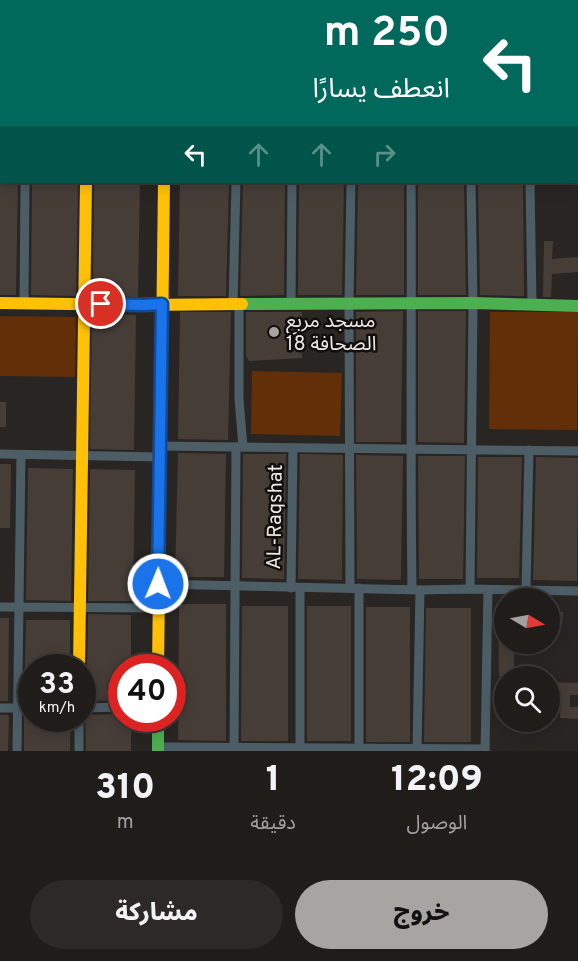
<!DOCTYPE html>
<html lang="ar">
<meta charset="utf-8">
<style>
body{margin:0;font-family:Overpass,"Noto Sans Arabic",sans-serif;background:#2c2927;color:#f1f3f6;direction:rtl;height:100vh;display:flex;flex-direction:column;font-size:22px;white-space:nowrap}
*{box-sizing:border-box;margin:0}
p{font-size:20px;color:#a1a1a2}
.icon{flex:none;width:33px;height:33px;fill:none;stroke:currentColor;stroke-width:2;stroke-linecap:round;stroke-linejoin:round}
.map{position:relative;height:751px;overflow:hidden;direction:ltr}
.sheet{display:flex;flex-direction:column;background:#1f1c1a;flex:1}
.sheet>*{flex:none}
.guide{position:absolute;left:0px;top:0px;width:579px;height:183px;box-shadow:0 3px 15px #0003,0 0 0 2px #3c3a39;direction:rtl;background:#00695c;color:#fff;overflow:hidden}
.needle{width:39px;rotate:100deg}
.controls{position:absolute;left:494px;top:588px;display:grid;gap:12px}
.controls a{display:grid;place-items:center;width:66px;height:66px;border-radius:50%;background:#1f1c1a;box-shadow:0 3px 15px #0003,0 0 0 2px #3c3a39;font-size:30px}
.speed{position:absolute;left:18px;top:654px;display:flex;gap:12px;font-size:30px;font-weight:700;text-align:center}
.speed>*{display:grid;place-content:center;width:78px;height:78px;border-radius:50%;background:#1f1c1a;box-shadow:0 3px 15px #0003,0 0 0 2px #3c3a39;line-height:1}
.speed small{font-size:15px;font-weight:400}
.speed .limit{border:9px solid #d22;background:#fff;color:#111}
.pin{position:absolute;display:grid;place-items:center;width:51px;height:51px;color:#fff;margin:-26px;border:3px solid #fff;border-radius:50%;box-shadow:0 2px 6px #0007}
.me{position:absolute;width:66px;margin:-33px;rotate:1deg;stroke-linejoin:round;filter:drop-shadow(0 0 4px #0008)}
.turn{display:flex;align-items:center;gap:21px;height:126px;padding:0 30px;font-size:27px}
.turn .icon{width:78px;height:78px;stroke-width:2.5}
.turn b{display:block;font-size:42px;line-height:51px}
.lanes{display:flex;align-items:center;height:57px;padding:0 30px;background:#0003;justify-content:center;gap:30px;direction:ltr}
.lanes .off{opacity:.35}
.eta{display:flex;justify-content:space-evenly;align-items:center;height:102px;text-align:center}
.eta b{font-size:36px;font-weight:800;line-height:42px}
.action{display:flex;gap:12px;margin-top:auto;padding:12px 30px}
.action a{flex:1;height:69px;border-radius:36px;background:#a8a4a1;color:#111;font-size:24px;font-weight:800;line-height:69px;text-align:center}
.action a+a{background:#2c2927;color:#f1f3f6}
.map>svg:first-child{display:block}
</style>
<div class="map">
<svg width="578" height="751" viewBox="0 0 578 751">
<rect width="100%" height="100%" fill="#292523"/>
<g fill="#622f08">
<polygon points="490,312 578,312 577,430 489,429"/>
<polygon points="0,316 76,317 75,377 0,376"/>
<polygon points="252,371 342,373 340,436 251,434"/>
</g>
<g fill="#463d37">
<polygon points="0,182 18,182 16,295 0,295"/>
<polygon points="32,182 78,182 76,296 31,295"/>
<polygon points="94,182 140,182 138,297 93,296"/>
<polygon points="180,182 229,182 226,296 178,296"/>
<polygon points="243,182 285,182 284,295 240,296"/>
<polygon points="299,182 344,182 342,295 298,295"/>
<polygon points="358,182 404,182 404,295 356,295"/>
<polygon points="418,182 464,182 466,295 418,295"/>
<polygon points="478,182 523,182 524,296 480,295"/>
<polygon points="544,241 553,241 552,259 578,257 578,272 552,274 551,297 543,297"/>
<polygon points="403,311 401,442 356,442 356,312"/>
<polygon points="418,311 466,311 464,443 418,442"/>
<polygon points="180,312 231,312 228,440 178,439"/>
<polygon points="246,312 302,312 302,358 249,361 246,356"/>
<polygon points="92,314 136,315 134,450 90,449"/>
<rect x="0" y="402" width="6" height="25"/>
<polygon points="178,453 226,454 224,577 175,577"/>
<polygon points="243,454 286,454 284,579 242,578"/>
<polygon points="300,454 343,455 342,580 298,579"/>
<polygon points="356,455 403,456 401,580 357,579"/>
<polygon points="418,456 465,456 463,579 419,579"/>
<polygon points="478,457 522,457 519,578 477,578"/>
<polygon points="536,457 578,458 577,581 533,580"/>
<polygon points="0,464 11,464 10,528 0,528"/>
<polygon points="28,468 73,469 71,601 26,600"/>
<polygon points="90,469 135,470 133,601 88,601"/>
<polygon points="179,604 226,604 226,741 178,740"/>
<polygon points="242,606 288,606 288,741 241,741"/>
<rect x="307" y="606" width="44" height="135"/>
<rect x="366" y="607" width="44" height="135"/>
<polygon points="426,608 471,608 471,742 424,742"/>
<polygon points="549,611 563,612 562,626 549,625"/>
<polygon points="88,614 131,615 131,668 122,668 122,700 82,701 83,675 87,668"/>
<polygon points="0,618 9,618 8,701 0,701"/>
<polygon points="26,620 70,620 70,668 32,668 32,701 24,701"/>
<polygon points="498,622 504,622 504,644 514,644 514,676 499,676"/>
<polygon points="549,682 578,683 578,695 570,695 570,707 578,707 578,719 560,718 561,695 549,695"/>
<polygon points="122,714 122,718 131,718 131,751 86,751 85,715"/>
<polygon points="0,715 8,715 9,717 8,751 0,751"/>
<polygon points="24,715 32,715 32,718 70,719 70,751 24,751"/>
</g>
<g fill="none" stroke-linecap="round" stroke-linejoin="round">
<g stroke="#4c5d66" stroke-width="9">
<polyline points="294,0 294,2"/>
<polyline points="470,0 470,2"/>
<polyline points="38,2 38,0"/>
<polyline points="111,2 111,0"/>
<polyline points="240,2 240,0"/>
<polyline points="411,2 411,0"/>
<polyline points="0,28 2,28"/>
<polyline points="0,67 2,67"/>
<polyline points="0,107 2,107"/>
<polyline points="0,149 2,149"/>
<path d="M 411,182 C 412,318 410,453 412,589"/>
<polyline points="530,182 532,304"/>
<polyline points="24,304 25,182"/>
<polyline points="233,304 236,182"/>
<polyline points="239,304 239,399 243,447"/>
<polyline points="291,304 292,182"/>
<polyline points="159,446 578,451"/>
<polyline points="0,454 160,457"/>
<polyline points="158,584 420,590 470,589 578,591"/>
<polyline points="291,588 293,448"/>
<polyline points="350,588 349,304 351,182"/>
<polyline points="359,588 359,749"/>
<polyline points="470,589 473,303 471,182"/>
<polyline points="526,589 529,450"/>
<polyline points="0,607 159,608"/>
<polyline points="0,708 32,708"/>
<polyline points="82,708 122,707"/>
<polyline points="79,718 79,751"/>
<polyline points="158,747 485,749"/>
<polyline points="17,751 21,455"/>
<polyline points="234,751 236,447"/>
<polyline points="300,751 300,588"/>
<polyline points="417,751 420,590"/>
<polyline points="485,751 488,590"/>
</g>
<g stroke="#4caf50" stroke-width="12">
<polyline points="242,304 473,303 578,306"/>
<polyline points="158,718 158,751"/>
</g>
<g stroke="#ffc107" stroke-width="12">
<polyline points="0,303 143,305 242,304"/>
<polyline points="79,668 86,182"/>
<polyline points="158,668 164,182"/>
</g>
<polyline stroke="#c62828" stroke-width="12" points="165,0 165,2"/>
</g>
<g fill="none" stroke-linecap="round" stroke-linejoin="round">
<defs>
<polyline id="route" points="101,304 143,305 162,304 158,584"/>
</defs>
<use href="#route" stroke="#114b97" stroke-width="15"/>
<use href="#route" stroke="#1a73e8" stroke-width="10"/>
</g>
<circle fill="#a8a4a1" stroke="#110e0c" stroke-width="2" cx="274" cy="332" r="6"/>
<g text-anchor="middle" stroke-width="5" stroke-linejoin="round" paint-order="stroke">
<g font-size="20" fill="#ede8e5" stroke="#110e0c" text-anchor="start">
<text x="286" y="327">مسجد مربع<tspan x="286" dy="23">18 الصحافة</tspan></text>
</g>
<g font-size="20" fill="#ede8e5" stroke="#110e0c">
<text transform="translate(274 517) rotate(-89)" y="7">AL-Raqshat</text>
</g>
</g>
</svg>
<div class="controls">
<a><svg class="needle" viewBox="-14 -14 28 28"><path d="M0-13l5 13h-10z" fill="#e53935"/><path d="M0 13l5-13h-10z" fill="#a1a1a2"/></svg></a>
<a><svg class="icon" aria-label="search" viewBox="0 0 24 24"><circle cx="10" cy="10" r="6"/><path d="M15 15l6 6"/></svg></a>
</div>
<div class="speed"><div>33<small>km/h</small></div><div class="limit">40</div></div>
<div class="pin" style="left:101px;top:304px;background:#d93025"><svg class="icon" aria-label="arrive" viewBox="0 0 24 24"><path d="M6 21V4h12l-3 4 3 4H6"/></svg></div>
<svg class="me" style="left:158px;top:584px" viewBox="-20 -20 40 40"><circle r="17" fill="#1a73e8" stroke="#fff" stroke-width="3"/><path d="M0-11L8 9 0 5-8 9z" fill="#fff"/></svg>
<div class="guide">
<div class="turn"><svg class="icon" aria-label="left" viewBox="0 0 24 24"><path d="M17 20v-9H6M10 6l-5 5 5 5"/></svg><div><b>250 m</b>انعطف يسارًا</div></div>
<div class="lanes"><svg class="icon" aria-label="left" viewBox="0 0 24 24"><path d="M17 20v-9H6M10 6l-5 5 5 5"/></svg><svg class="icon off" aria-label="ahead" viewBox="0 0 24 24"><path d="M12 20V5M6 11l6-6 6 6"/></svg><svg class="icon off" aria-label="ahead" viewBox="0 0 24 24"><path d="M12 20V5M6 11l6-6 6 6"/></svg><svg class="icon off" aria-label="right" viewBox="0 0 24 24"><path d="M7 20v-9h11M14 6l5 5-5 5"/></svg></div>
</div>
</div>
<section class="sheet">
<div class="eta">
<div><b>12:09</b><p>الوصول</p></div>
<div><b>1</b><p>دقيقة</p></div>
<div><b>310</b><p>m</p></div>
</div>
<div class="action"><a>خروج</a><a>مشاركة</a></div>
</section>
